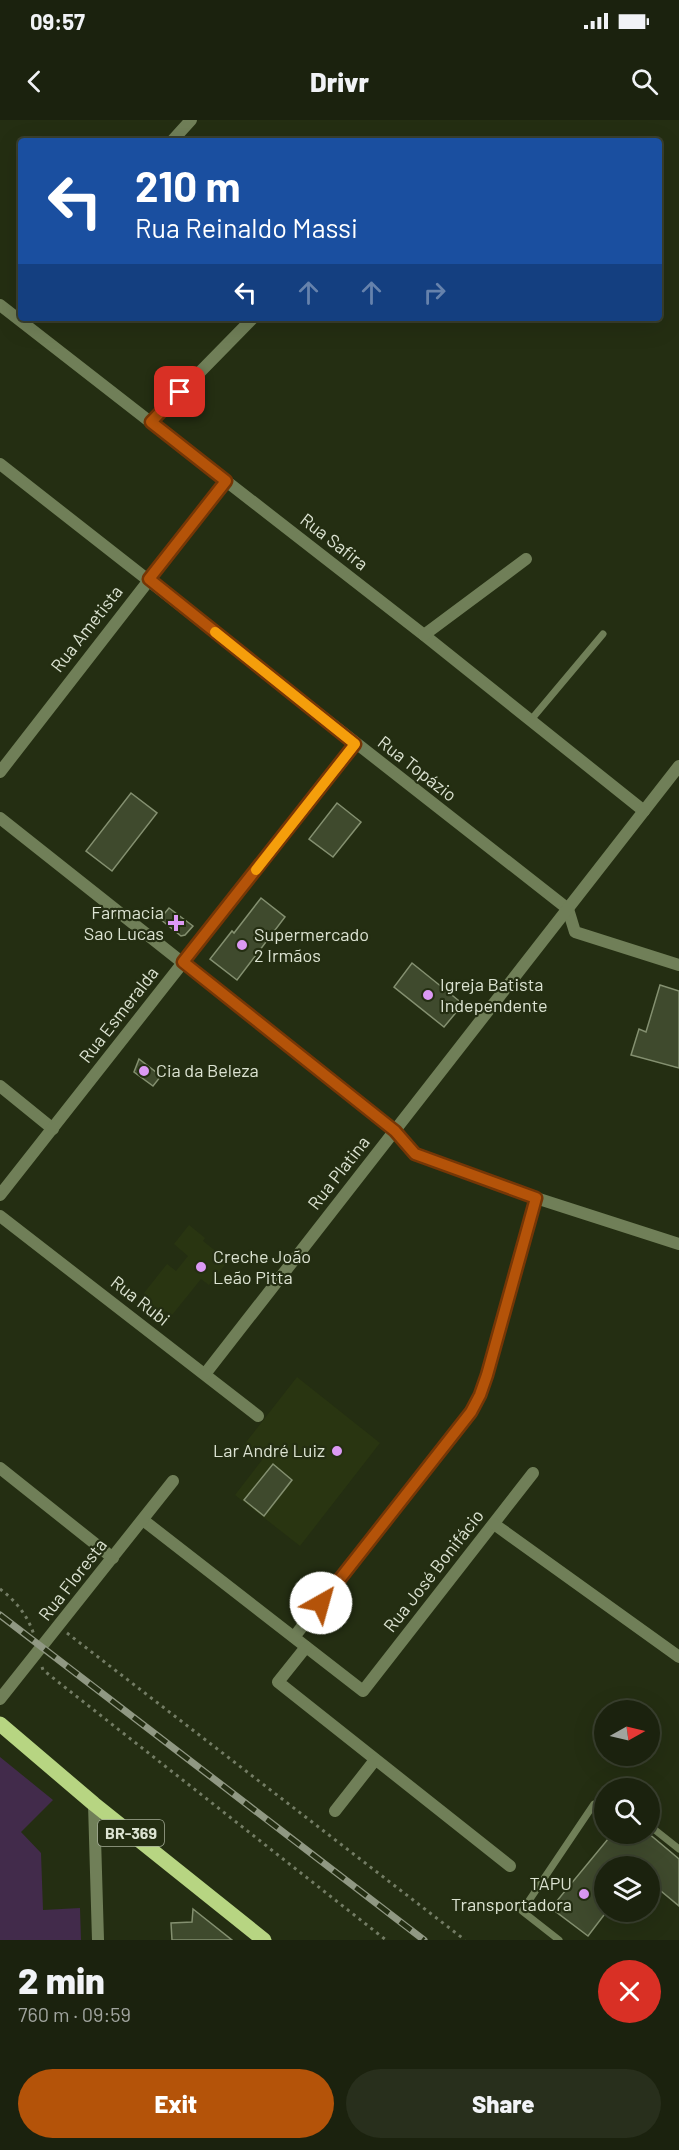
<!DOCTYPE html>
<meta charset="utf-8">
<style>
body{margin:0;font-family:Barlow,sans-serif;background:#282f1c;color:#f1f3f6;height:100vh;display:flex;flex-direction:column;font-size:22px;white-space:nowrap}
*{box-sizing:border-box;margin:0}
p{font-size:20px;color:#a0a49e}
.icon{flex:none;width:33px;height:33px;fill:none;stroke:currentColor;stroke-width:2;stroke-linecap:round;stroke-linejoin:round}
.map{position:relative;height:1820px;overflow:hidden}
.sheet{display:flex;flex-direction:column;background:#1b220e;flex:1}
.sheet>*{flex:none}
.hud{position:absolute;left:18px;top:18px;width:644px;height:183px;border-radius:6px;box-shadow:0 6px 24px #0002,0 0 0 2px #393f2e;background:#1a4fa0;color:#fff;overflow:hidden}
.needle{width:39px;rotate:82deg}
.buttons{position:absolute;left:594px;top:1580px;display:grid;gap:12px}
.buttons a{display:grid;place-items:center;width:66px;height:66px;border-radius:50%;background:#1b220e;box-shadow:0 6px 24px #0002,0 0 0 2px #393f2e;font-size:30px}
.pin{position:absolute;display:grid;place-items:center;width:51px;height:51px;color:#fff;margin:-26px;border-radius:12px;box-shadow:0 3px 9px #0006}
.me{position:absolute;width:66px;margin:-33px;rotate:38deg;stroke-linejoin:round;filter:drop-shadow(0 0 4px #0008)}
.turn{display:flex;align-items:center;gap:21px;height:126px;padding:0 18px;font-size:27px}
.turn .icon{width:78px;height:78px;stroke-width:2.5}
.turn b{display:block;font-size:42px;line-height:51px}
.lanes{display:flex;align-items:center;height:57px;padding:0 18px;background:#0003;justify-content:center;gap:30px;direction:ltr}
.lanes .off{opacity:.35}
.round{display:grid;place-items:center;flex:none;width:63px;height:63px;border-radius:32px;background:#282f1c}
.head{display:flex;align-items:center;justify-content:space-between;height:102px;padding:0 18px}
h1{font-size:36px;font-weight:800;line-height:45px}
.button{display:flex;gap:12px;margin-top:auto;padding:12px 18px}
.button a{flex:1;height:69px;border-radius:36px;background:#b45309;color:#fff;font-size:24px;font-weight:800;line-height:69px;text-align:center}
.button a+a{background:#282f1c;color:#f1f3f6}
.status{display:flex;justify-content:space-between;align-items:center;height:42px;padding:0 30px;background:#1b220e;direction:ltr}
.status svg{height:16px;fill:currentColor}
header{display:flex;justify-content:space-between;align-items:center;height:78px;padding:0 18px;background:#1b220e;font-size:27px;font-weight:800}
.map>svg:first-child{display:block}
</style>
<div class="status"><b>09:57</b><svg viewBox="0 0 49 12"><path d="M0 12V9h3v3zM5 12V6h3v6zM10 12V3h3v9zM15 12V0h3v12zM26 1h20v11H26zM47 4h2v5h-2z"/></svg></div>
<header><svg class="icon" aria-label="back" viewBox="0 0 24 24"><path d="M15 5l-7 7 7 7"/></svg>Drivr<svg class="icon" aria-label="search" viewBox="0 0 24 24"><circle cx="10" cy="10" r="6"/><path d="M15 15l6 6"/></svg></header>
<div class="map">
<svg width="679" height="1820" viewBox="0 0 679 1820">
<rect width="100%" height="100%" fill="#242e12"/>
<g fill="#293511">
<polygon points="189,1105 205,1118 203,1121 228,1141 209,1165 201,1159 172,1195 166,1191 163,1194 148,1183 151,1179 144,1173 167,1144 176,1151 188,1136 174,1124"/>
<polygon points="297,1257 380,1323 300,1426 235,1375 262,1340 243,1326"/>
</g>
<polygon fill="#422b4b" points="0,1637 53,1680 21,1712 41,1733 43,1790 80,1788 81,1820 0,1820"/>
<g fill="#3f4a2d" stroke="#849070" stroke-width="1.5">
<polygon points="131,673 157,693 112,751 86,731"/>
<polygon points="337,683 361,702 333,737 309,719"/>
<polygon points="261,778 285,797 237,860 210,839 232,811 234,813"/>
<polygon points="169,788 193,806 185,815 181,816 160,799"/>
<polygon points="412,843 463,884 444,907 394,867"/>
<polygon points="660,865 679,871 679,948 631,935 639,909 646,912"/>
<polygon points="139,939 161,956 153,966 134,952"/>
<polygon points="273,1344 292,1360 264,1396 244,1380"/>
<polygon points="613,1713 648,1713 679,1739 679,1786 650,1762 650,1746 604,1746 604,1795 588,1816 551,1788"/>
<polygon points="193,1789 232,1820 172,1820 171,1803 192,1802"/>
</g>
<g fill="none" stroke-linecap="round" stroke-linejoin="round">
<g stroke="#737c64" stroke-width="3" stroke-dasharray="3 4.5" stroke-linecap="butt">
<path d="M 0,1469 C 16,1481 28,1496 34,1515"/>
<polyline points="67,1513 465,1820"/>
<polyline points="42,1547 43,1550 386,1820"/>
</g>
<g stroke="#707f58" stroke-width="7">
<polyline points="530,601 603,514"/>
<polyline points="650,1706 679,1729"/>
<polyline points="559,1820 522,1791 594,1684 604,1683"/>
</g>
<g stroke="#707f58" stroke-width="12">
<polyline points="172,21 191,0"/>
<polyline points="0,185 424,515 644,691"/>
<polyline points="151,302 253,198"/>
<path d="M 0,344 C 190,491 378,642 568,789 L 575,812 L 679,845"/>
<polyline points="424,515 526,439"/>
<polyline points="0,652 226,361"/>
<polyline points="0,698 395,1011 415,1033 536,1078 679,1124"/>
<polyline points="0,966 53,1009"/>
<polyline points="0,1075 355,624"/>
<polyline points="0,1096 258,1296"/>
<polyline points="205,1254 679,646"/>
<polyline points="0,1348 113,1438"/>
<polyline points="143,1400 363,1571 533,1353"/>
<polyline points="494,1404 679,1537"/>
<polyline points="294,1517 471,1292 480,1275 487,1255 536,1078"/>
<polyline points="306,1527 278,1562 510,1746"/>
<polyline points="0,1579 173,1361"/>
<polyline points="94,1684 98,1820"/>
<polyline points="335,1691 375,1640"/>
</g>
<polyline stroke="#b7d582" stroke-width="15" points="0,1604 94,1684 264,1820"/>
<defs>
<polyline id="rail" points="0,1495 424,1820"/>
</defs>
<use href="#rail" stroke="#909883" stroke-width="7"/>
<use href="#rail" stroke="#242e12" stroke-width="4.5" stroke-dasharray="14" stroke-linecap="butt"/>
</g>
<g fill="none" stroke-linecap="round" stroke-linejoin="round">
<defs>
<polyline id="route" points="180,272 151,302 226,361 149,459 355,624 183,842 395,1011 415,1034 536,1078 487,1255 480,1275 471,1292 321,1483"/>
</defs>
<use href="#route" stroke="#753606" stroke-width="15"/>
<use href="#route" stroke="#b45309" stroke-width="10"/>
<polyline stroke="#f59e0b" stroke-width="10" points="215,512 355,624 256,750"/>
</g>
<g fill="#dc99f4" stroke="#242e12" stroke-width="2">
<path d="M173 794h6v6h6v6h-6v6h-6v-6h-6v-6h6z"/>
<circle cx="242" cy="825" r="6"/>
<circle cx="428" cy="875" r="6"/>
<circle cx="144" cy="951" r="6"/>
<circle cx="201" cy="1147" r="6"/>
<circle cx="337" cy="1331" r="6"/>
<circle cx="584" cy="1774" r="6"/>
</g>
<g text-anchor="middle" stroke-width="4.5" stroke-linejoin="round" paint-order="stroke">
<rect fill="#242e12" stroke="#a5ad98" stroke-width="1.5" x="98" y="1700" width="66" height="26" rx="4.5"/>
<g font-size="16" font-weight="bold" fill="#dce3d2">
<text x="131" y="1719">BR-369</text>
</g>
<g font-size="18" fill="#dce3d2" stroke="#242e12">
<text transform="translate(334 422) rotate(38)" y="6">Rua Safira</text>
<text transform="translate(87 509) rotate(-52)" y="6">Rua Ametista</text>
<text transform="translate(417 649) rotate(38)" y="6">Rua Topázio</text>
<text transform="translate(119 895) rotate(-52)" y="6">Rua Esmeralda</text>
<text transform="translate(339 1053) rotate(-52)" y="6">Rua Platina</text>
<text transform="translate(140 1181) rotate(38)" y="6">Rua Rubi</text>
<text transform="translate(434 1451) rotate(-52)" y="6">Rua José Bonifácio</text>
<text transform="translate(73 1460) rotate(-52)" y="6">Rua Floresta</text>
</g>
<g font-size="18" fill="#dce3d2" stroke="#242e12" text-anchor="start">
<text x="164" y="799" text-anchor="end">Farmacia<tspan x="164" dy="21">Sao Lucas</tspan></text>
<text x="254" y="821">Supermercado<tspan x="254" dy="21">2 Irmãos</tspan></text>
<text x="440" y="871">Igreja Batista<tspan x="440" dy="21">Independente</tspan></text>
<text x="156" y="957">Cia da Beleza</text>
<text x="213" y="1143">Creche João<tspan x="213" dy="21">Leão Pitta</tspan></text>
<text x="325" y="1337" text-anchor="end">Lar André Luiz</text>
<text x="572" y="1770" text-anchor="end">TAPU<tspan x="572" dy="21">Transportadora</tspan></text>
</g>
</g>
</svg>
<div class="buttons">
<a><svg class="needle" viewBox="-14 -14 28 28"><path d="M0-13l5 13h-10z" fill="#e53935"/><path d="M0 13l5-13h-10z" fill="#a0a49e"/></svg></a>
<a><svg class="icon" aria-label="search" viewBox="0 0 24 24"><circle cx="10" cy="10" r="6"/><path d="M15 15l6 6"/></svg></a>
<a><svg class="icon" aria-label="layers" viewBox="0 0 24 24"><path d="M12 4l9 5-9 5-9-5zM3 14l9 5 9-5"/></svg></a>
</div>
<div class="pin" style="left:180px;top:272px;background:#d93025"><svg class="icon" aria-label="arrive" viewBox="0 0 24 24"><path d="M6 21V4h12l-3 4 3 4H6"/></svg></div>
<svg class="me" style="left:321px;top:1483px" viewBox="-20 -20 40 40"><circle r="19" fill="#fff"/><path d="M0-13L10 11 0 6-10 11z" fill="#b45309"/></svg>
<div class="hud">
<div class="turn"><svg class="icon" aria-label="left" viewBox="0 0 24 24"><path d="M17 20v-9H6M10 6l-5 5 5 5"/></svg><div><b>210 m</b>Rua Reinaldo Massi</div></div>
<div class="lanes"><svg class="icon" aria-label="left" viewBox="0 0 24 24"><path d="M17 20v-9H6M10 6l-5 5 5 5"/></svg><svg class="icon off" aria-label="ahead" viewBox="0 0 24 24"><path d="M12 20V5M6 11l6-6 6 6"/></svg><svg class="icon off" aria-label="ahead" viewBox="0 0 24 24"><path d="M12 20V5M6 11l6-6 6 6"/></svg><svg class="icon off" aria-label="right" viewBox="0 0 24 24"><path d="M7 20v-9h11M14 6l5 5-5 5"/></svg></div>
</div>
</div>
<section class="sheet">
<div class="head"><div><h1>2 min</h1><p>760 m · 09:59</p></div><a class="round" style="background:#d93025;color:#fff"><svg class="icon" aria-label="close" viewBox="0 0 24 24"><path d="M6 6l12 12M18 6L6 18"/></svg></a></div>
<div class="button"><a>Exit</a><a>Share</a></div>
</section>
